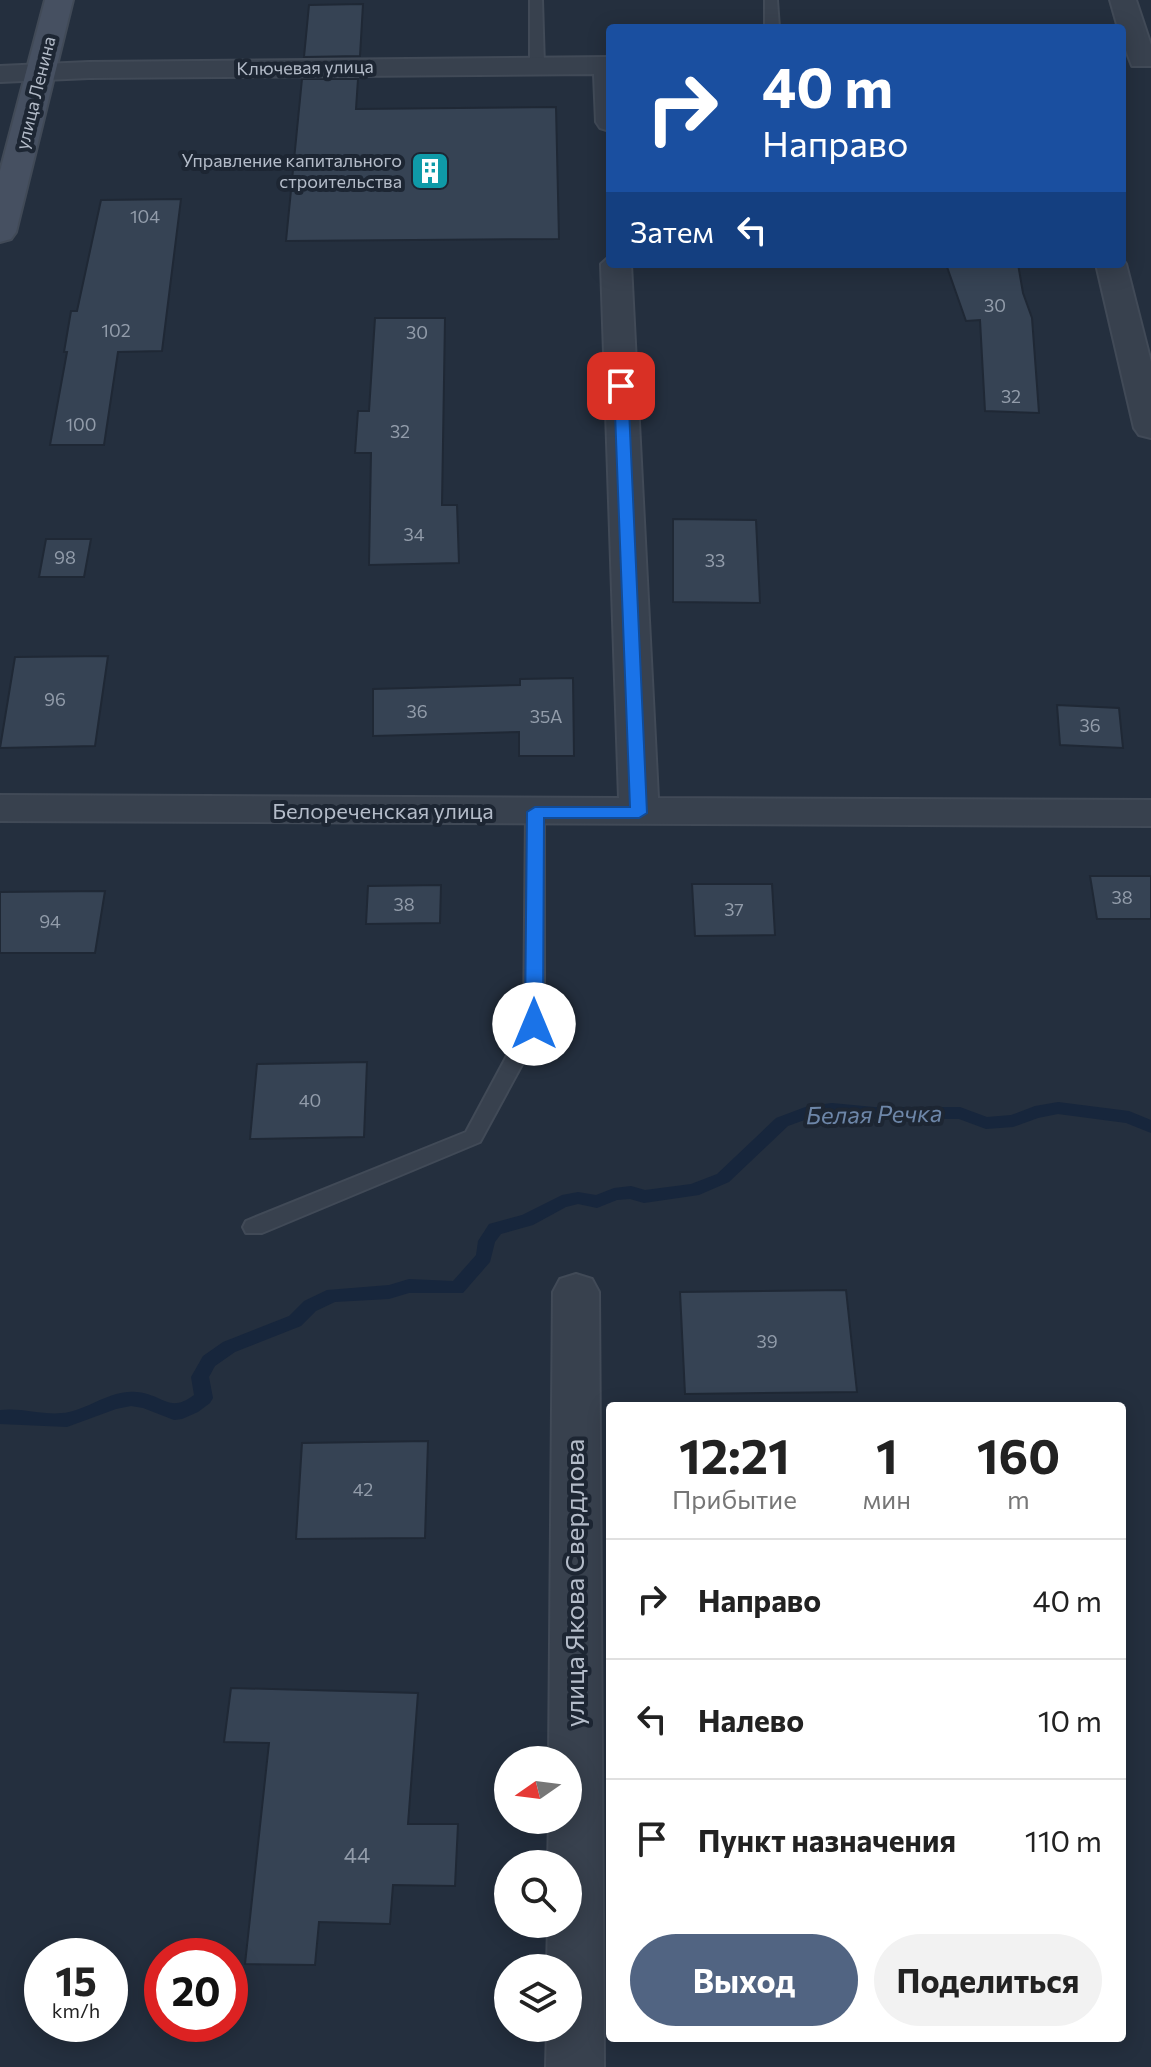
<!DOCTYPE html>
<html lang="ru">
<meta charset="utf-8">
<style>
body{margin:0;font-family:Commissioner,sans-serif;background:#f2f2f2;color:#222;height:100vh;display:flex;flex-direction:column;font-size:30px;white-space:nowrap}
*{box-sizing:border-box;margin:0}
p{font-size:26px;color:#767676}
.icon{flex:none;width:44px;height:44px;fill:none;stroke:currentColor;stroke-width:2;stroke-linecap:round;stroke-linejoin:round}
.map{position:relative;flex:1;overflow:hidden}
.drawer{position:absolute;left:606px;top:1402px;width:520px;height:640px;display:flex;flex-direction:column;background:#fff;border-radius:8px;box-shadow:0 4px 20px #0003}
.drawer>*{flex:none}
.hud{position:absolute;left:606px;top:24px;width:520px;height:244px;border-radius:8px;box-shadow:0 4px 20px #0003;background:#1a4fa0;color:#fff;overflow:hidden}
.needle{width:52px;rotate:256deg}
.buttons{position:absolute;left:494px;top:1746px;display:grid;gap:16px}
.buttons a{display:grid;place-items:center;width:88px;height:88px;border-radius:50%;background:#fff;box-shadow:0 4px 20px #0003;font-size:40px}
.speed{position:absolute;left:24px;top:1938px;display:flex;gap:16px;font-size:40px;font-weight:700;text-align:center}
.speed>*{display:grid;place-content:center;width:104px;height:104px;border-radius:50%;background:#fff;box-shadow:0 4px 20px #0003;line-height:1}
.speed small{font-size:20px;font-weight:400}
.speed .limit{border:12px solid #d22;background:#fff;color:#111}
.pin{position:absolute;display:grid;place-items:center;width:68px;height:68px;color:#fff;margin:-34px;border-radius:16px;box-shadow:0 4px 12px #0006}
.me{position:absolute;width:88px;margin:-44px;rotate:0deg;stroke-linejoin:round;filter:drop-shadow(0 0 6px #0008)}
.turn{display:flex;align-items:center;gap:28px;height:168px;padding:0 24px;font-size:36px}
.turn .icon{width:104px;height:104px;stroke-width:2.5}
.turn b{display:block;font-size:56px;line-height:68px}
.then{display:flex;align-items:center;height:76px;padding:0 24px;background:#0003;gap:16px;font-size:30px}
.eta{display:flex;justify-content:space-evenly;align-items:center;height:136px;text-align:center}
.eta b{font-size:48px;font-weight:700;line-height:56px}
.button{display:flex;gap:16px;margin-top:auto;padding:16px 24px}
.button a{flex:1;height:92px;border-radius:48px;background:#516482;color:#fff;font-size:32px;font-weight:700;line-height:92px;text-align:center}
.button a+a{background:#f2f2f2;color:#222}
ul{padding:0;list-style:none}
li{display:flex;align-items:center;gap:24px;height:120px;padding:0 24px;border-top:2px solid #e0e0e0}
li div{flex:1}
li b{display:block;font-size:30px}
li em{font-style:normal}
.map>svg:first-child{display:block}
</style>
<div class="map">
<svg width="1151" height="2067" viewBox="0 0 1151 2067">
<rect width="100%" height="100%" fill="#242f3e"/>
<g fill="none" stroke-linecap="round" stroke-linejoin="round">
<path fill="#17263c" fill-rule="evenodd" d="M 1058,1102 L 1129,1111 L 1151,1120 L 1151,1133 L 1126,1123 L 1058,1114 L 1038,1118 L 1013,1127 L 986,1129 L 959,1119 L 874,1119 L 832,1115 L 810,1118 L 788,1126 L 729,1182 L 699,1195 L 644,1203 L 630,1199 L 617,1200 L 597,1208 L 578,1204 L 566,1207 L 533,1225 L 501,1234 L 495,1242 L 490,1262 L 463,1293 L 409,1293 L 389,1299 L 335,1302 L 316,1311 L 301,1326 L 235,1352 L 215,1366 L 209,1377 L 213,1398 L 210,1403 L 198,1412 L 182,1419 L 174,1420 L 143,1408 L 131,1406 L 116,1409 L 67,1427 L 0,1424 L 0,1410 C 23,1407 46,1417 69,1412 C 92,1407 111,1390 136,1392 C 163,1394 169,1414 194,1395 L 191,1377 L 203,1356 L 223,1342 L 289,1316 L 304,1301 L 327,1290 L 389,1285 L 409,1279 L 453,1281 L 476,1255 L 478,1241 L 489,1224 L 522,1215 L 562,1195 L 578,1192 L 596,1195 L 614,1188 L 631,1186 L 645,1190 L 691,1184 L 717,1174 L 776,1118 L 808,1106 L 832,1103 L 874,1107 L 960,1107 L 987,1117 L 1011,1115 L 1035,1106 Z"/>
</g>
<g fill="#364354" stroke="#1f2835" stroke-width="2">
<polygon points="363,4 360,56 304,57 309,5"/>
<polygon points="302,79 358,79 356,109 556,107 559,239 286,241"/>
<polygon points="181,199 162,351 118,352 104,445 50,445 67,352 64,352 71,311 77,311 101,200"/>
<polygon points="946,264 1018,264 1023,293 1032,318 1039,413 985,411 980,320 966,321"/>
<polygon points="375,318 445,318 442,505 457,505 459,563 369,565 371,453 355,453 358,411 369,411"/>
<polygon points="673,519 756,520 760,603 673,602"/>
<polygon points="46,539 91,539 84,577 39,577"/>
<polygon points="108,656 95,746 0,748 15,657"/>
<polygon points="573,678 574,756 519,756 519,732 373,736 373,689 520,685 520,679"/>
<polygon points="1057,705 1119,708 1123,748 1060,745"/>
<polygon points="1090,876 1151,876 1151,919 1097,919"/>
<polygon points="692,884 772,884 775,935 695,936"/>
<polygon points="441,885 440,923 366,924 368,886"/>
<polygon points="105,891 95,953 0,953 0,892"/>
<polygon points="367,1062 364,1137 250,1139 257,1064"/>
<polygon points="846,1290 857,1392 685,1394 680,1292"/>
<polygon points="428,1441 425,1538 296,1539 302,1443"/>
<polygon points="231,1688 418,1693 408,1824 458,1824 455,1886 393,1885 390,1924 319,1922 315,1965 245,1964 269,1743 224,1742"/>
</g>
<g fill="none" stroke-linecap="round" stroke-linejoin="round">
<defs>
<g id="lane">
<polygon points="530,0 542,0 544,66 537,70 530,66"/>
<polygon points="765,0 777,0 779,28 765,28"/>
<polygon points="535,806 544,812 544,1024 480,1142 262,1233 246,1233 243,1227 246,1221 466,1132 524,1024 526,812"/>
</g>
<g id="street">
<polygon points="1110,0 1136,0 1151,45 1151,66 1132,66 1122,40 1122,28 1118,28"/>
<polygon points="610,57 610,131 600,128 596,122 594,74 89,78 0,82 0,66 89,62"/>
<polygon points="610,256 610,264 631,264 658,798 1151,800 1151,826 0,821 0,795 619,798 601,264"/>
<polygon points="1122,258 1126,264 1151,362 1151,438 1139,435 1134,428 1096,264 1122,264"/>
<polygon points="576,1274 592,1279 599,1292 604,2067 546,2067 547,2028 568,2028 568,1968 547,1968 548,1924 568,1924 568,1864 548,1864 549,1820 568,1820 568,1760 549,1760 553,1292 560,1279"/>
</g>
<polygon id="secondary" points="45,0 73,0 16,232 11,239 0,242 0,171"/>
</defs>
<use href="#lane" stroke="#414a57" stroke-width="4"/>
<use href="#street" stroke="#414a57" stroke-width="4"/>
<use href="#secondary" stroke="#414a57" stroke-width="4"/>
<use href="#lane" fill="#38414e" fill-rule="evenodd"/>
<use href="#street" fill="#38414e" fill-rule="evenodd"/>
<use href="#secondary" fill="#465061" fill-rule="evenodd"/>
</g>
<polygon fill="#1a73e8" stroke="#114b97" stroke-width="2" points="621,382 628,386 647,813 639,818 544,818 543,1024 534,1030 525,1024 527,812 535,807 630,807 614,386"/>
<defs>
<symbol id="building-square" viewBox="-11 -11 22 22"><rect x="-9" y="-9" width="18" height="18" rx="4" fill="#0f9aa8" stroke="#1d2633"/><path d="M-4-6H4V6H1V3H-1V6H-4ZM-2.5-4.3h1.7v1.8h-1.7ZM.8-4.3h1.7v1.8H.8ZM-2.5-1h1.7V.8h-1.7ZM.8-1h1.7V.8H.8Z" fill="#fff"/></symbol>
</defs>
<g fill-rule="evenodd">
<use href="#building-square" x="408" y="149" width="44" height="44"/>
</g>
<g text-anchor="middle" stroke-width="8" stroke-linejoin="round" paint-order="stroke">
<g font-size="18" fill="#b4bcc9" stroke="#1d2633">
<text transform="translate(305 68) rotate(-1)" y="6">Ключевая улица</text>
<text transform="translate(36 93) rotate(-76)" y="6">улица Ленина</text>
</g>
<g font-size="18" fill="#b4bcc9" stroke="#1d2633" text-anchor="end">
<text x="402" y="167">Управление капитального<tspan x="402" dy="21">строительства</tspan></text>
</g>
<g font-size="18" fill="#929caa">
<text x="145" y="223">104</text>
<text x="995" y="312">30</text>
<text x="116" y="337">102</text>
<text x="417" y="339">30</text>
<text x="1011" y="403">32</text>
<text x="81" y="431">100</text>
<text x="400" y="438">32</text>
<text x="414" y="541">34</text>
<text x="65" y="564">98</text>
<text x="715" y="567">33</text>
<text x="55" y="706">96</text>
<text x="417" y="718">36</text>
<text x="546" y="723">35А</text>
<text x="1090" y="732">36</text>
<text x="1122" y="904">38</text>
<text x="404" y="911">38</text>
<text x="734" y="916">37</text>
<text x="50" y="928">94</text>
<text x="310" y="1107">40</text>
<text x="767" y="1348">39</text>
<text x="363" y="1496">42</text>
</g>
<g font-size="22" fill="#b4bcc9" stroke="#1d2633">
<text x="383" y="819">Белореченская улица</text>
</g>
<g font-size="22" fill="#929caa">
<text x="357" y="1863">44</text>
</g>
<g font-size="24" font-style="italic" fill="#6d86a8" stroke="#1d2633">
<text transform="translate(874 1115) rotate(-1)" y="8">Белая Речка</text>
</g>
<g font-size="26" fill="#b4bcc9" stroke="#1d2633">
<text transform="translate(575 1583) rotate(-90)" y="9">улица Якова Свердлова</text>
</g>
</g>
</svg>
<div class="buttons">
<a><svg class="needle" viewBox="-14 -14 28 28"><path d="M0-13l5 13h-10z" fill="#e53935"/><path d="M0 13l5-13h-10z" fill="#767676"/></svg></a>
<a><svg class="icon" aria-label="search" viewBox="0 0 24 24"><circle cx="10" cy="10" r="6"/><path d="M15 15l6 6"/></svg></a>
<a><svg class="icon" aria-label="layers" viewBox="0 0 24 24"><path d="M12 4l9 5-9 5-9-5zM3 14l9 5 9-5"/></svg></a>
</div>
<div class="speed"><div>15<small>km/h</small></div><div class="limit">20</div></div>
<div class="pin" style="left:621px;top:386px;background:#d93025"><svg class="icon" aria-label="arrive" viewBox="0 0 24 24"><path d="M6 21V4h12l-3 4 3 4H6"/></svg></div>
<svg class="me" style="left:534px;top:1024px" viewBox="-20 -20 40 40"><circle r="19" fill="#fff"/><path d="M0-13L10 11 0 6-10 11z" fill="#1a73e8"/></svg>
<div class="hud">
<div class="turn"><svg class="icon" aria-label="right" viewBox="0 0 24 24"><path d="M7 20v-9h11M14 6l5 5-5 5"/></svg><div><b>40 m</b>Направо</div></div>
<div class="then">Затем<svg class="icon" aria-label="left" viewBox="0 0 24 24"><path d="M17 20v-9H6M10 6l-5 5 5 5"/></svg></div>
</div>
<section class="drawer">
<div class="eta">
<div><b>12:21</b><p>Прибытие</p></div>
<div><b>1</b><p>мин</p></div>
<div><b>160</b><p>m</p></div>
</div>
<ul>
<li><svg class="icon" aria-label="right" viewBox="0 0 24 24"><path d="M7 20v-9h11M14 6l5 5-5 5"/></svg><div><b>Направо</b></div><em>40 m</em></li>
<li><svg class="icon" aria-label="left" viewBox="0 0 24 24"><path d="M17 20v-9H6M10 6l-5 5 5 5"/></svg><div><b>Налево</b></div><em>10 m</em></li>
<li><svg class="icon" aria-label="arrive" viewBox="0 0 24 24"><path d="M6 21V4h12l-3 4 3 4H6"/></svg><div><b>Пункт назначения</b></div><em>110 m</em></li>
</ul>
<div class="button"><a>Выход</a><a>Поделиться</a></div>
</section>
</div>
